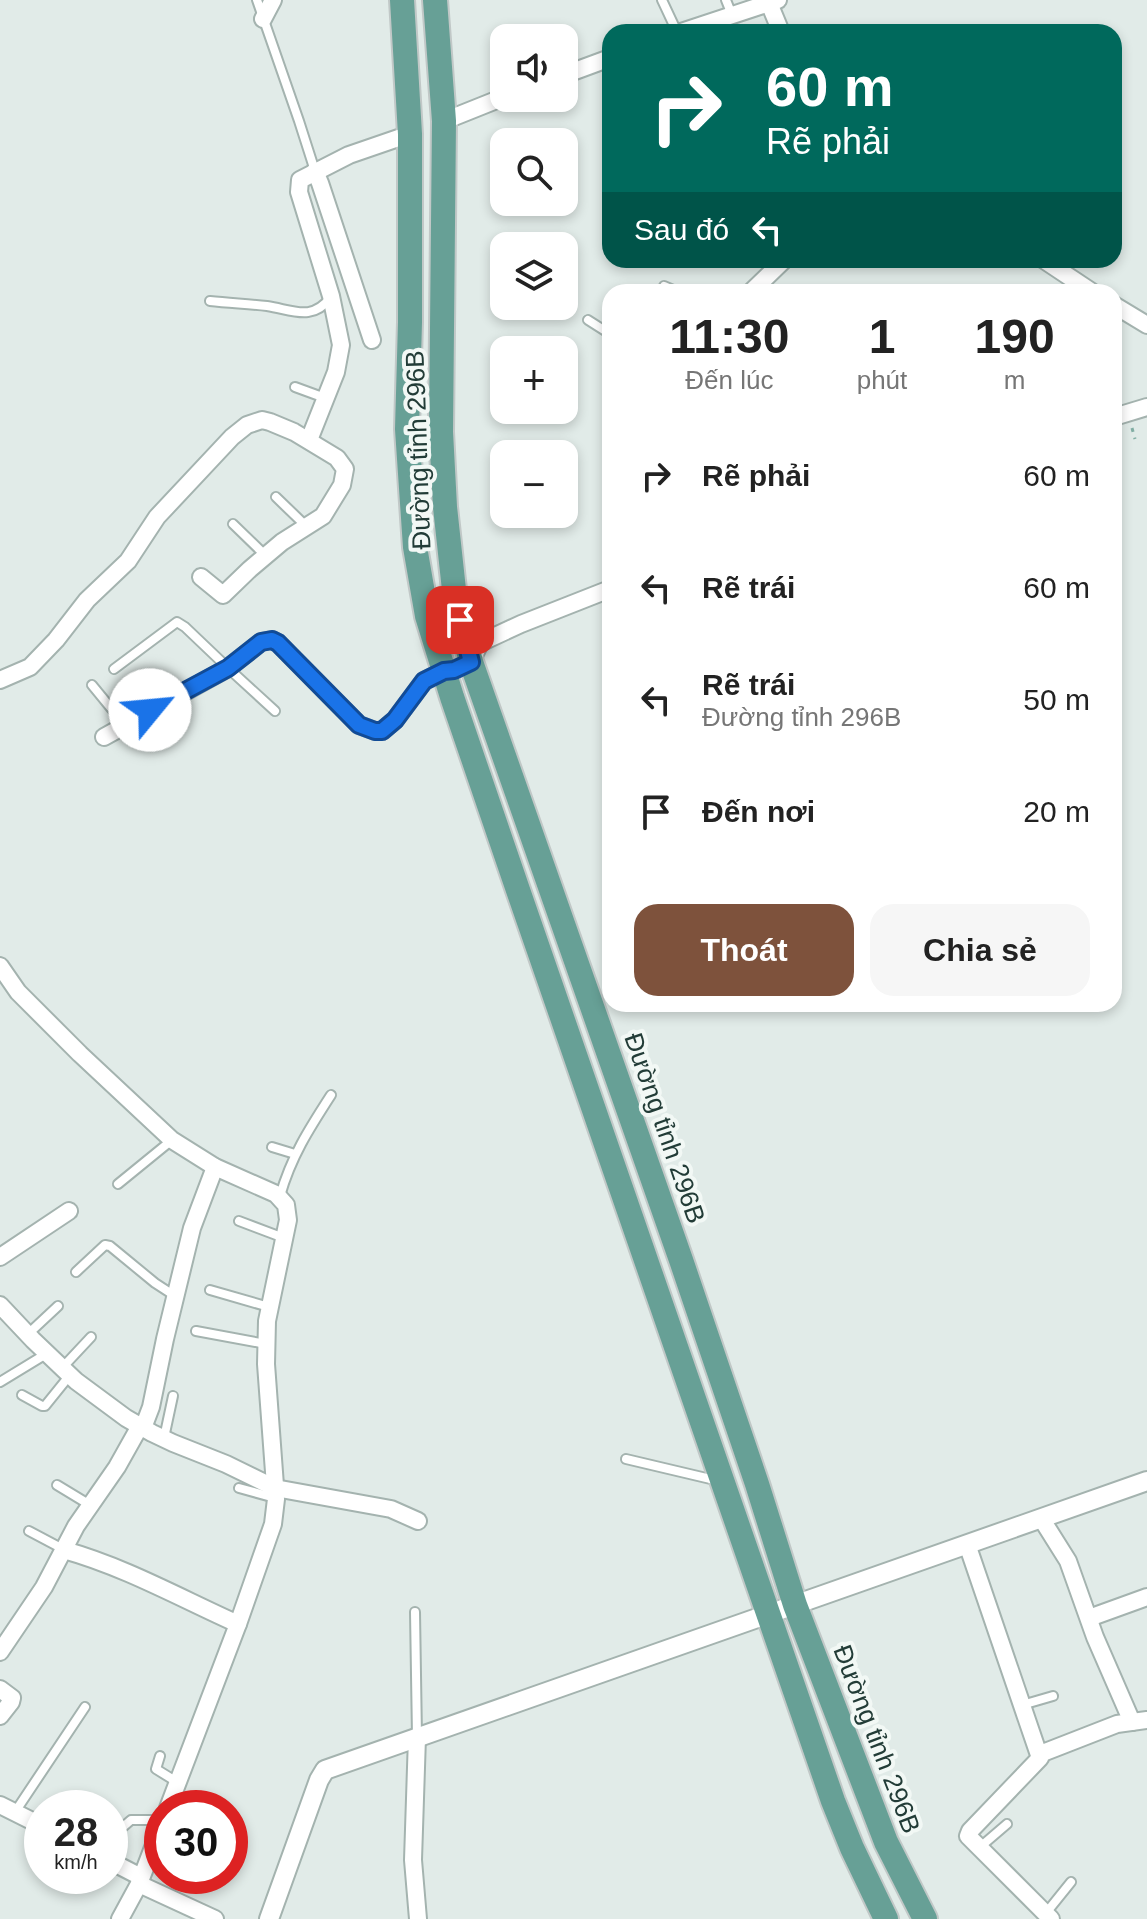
<!DOCTYPE html>
<html lang="vi">
<meta charset="utf-8">
<style>
body{margin:0;font-family:Helvetica,sans-serif;background:#f6f6f6;color:#222;height:100vh;display:flex;flex-direction:column;font-size:30px;white-space:nowrap}
*{box-sizing:border-box;margin:0}
p{font-size:26px;color:#767676}
.icon{flex:none;width:44px;height:44px;fill:none;stroke:currentColor;stroke-width:2;stroke-linecap:round;stroke-linejoin:round}
.map{position:relative;flex:1;overflow:hidden}
.panel{position:absolute;left:602px;top:284px;width:520px;height:728px;display:flex;flex-direction:column;background:#fff;border-radius:24px;box-shadow:0 4px 12px #0003}
.panel>*{flex:none}
.banner{position:absolute;left:602px;top:24px;width:520px;height:244px;border-radius:24px;box-shadow:0 4px 12px #0003;background:#00695c;color:#fff;overflow:hidden}
.fabs{position:absolute;left:490px;top:24px;display:grid;gap:16px}
.fabs a{display:grid;place-items:center;width:88px;height:88px;border-radius:16px;background:#fff;box-shadow:0 4px 12px #0003;font-size:40px}
.speed{position:absolute;left:24px;top:1790px;display:flex;gap:16px;font-size:40px;font-weight:700;text-align:center}
.speed>*{display:grid;place-content:center;width:104px;height:104px;border-radius:50%;background:#fff;box-shadow:0 4px 12px #0003;line-height:1}
.speed small{font-size:20px;font-weight:400}
.speed .limit{border:12px solid #d22;background:#fff;color:#111}
.pin{position:absolute;display:grid;place-items:center;width:68px;height:68px;color:#fff;margin:-34px;border-radius:16px;box-shadow:0 4px 12px #0006}
.me{position:absolute;width:88px;margin:-44px;rotate:62deg;stroke-linejoin:round;filter:drop-shadow(0 0 6px #0008)}
.turn{display:flex;align-items:center;gap:28px;height:168px;padding:0 32px;font-size:36px}
.turn .icon{width:104px;height:104px;stroke-width:2.5}
.turn b{display:block;font-size:56px;line-height:68px}
.then{display:flex;align-items:center;height:76px;padding:0 32px;background:#0003;gap:16px;font-size:30px}
.eta{display:flex;justify-content:space-evenly;align-items:center;height:136px;text-align:center}
.eta b{font-size:48px;font-weight:600;line-height:56px}
.button{display:flex;gap:16px;margin-top:auto;padding:16px 32px}
.button a{flex:1;height:92px;border-radius:24px;background:#7e523c;color:#fff;font-size:32px;font-weight:600;line-height:92px;text-align:center}
.button a+a{background:#f6f6f6;color:#222}
ul{padding:0;list-style:none}
li{display:flex;align-items:center;gap:24px;height:112px;padding:0 32px}
li div{flex:1}
li b{display:block;font-size:30px}
li em{font-style:normal}
.map>svg:first-child{display:block}
</style>
<div class="map">
<svg width="1147" height="1919" viewBox="0 0 1147 1919">
<rect width="100%" height="100%" fill="#e1ebe8"/>
<g fill="none" stroke-linecap="round" stroke-linejoin="round">
<defs>
<g id="service">
<polyline points="257,0 299,121 315,171"/>
<polyline points="662,0 677,32"/>
<polyline points="726,0 732,15"/>
<polyline points="664,286 678,292"/>
<path d="M 210,301 C 229,303 248,304 267,306 C 293,310 312,322 331,297"/>
<polyline points="588,320 610,334"/>
<polyline points="295,387 325,398"/>
<polyline points="276,497 307,527"/>
<polyline points="233,524 266,556"/>
<polyline points="114,669 177,622 185,627 228,668 275,711"/>
<polyline points="92,685 124,724"/>
<polyline points="272,1147 295,1154"/>
<polyline points="118,1184 172,1140"/>
<path d="M 280,1196 C 291,1157 309,1129 331,1095"/>
<polyline points="239,1221 284,1238"/>
<polyline points="76,1272 105,1245 110,1246 155,1283 175,1296"/>
<polyline points="210,1290 269,1307"/>
<polyline points="196,1331 266,1344"/>
<polyline points="28,1334 58,1306"/>
<polyline points="62,1368 91,1337"/>
<polyline points="0,1382 46,1354"/>
<polyline points="22,1395 42,1406 45,1406 70,1375"/>
<polyline points="164,1438 173,1396"/>
<polyline points="626,1459 719,1481"/>
<polyline points="57,1485 90,1505"/>
<polyline points="239,1488 275,1498"/>
<polyline points="29,1531 63,1549"/>
<polyline points="415,1612 417,1737"/>
<polyline points="1022,1705 1053,1696"/>
<polyline points="160,1756 156,1769 177,1782"/>
<polyline points="15,1812 85,1707"/>
<polyline points="116,1833 131,1820 162,1820"/>
<polyline points="979,1848 1007,1824"/>
<polyline points="1046,1913 1071,1882"/>
</g>
<g id="minor">
<polyline points="769,3 781,32"/>
<polyline points="263,19 273,0"/>
<polyline points="681,32 778,0"/>
<polyline points="564,75 610,58"/>
<polyline points="444,121 504,97"/>
<polyline points="315,171 320,183 372,340"/>
<polyline points="1044,260 1092,292"/>
<polyline points="751,292 784,260"/>
<polyline points="1114,305 1147,325"/>
<polyline points="1114,417 1147,407"/>
<polyline points="309,440 336,372 341,345 331,296 299,192 300,180 349,155 410,134"/>
<polyline points="0,680 30,667 56,640 87,600 128,561 157,517 232,437 247,425 262,420 270,422 294,432 337,458 345,469 342,485 323,516 282,542 250,569 223,595 201,577"/>
<polyline points="104,737 228,668 261,642 272,640 278,643 359,725 375,731 382,731 395,720 424,681 444,671 454,670 471,662 480,643 521,624 610,589"/>
<polyline points="0,966 18,992 80,1054 172,1140 215,1167 276,1194 286,1205 288,1220 267,1321 266,1364 276,1499 273,1524 238,1624 168,1808"/>
<polyline points="0,1257 69,1211"/>
<polyline points="0,1305 33,1340 76,1381 126,1418 152,1433 173,1443 226,1464 275,1488 391,1509 418,1521"/>
<polyline points="143,1428 151,1407 165,1339 192,1228 215,1167"/>
<polyline points="1041,1518 1068,1561 1095,1637 1132,1722"/>
<polyline points="967,1544 1040,1758 970,1831 968,1836 1051,1919"/>
<path d="M 64,1550 C 125,1567 180,1598 238,1624"/>
<polyline points="1089,1618 1147,1597"/>
<polyline points="0,1652 44,1587 76,1526 117,1467 140,1426"/>
<polyline points="0,1689 12,1698 11,1702 0,1716"/>
<polyline points="417,1737 413,1860 418,1919"/>
<polyline points="1040,1754 1117,1724 1147,1720"/>
<polyline points="0,1805 42,1826"/>
<polyline points="110,1861 141,1877"/>
<polyline points="139,1884 215,1919"/>
<polyline points="120,1919 139,1884 162,1824"/>
</g>
<polyline id="tertiary" points="269,1919 319,1780 325,1770 1147,1481"/>
<g id="primary">
<polyline points="402,0 410,134 410,322 407,429 415,547 427,616 452,697 519,893 833,1801 852,1848 886,1919"/>
<polyline points="435,0 444,121 441,432 445,507 455,599 471,662 681,1260 757,1484 795,1605 886,1842 925,1919"/>
</g>
</defs>
<use href="#service" stroke="#a4b3af" stroke-width="12"/>
<use href="#minor" stroke="#a4b3af" stroke-width="20"/>
<use href="#tertiary" stroke="#a4b3af" stroke-width="22"/>
<use href="#primary" stroke="#c1c8c7" stroke-width="28"/>
<polyline stroke="#82aea4" stroke-width="3" stroke-dasharray="4 6" stroke-linecap="butt" points="1132,428 1135,439"/>
<use href="#service" stroke="#fff" stroke-width="8"/>
<use href="#minor" stroke="#fff" stroke-width="16"/>
<use href="#tertiary" stroke="#fff" stroke-width="18"/>
<use href="#primary" stroke="#67a096" stroke-width="24"/>
</g>
<g fill="none" stroke-linecap="round" stroke-linejoin="round">
<defs>
<polyline id="route" points="150,710 228,668 261,642 272,640 278,643 359,725 375,731 382,731 395,720 424,681 444,671 454,670 471,662 460,620"/>
</defs>
<use href="#route" stroke="#114b97" stroke-width="20"/>
<use href="#route" stroke="#1a73e8" stroke-width="14"/>
</g>
<g text-anchor="middle" stroke-width="8" stroke-linejoin="round" paint-order="stroke">
<g font-size="26" fill="#223c37" stroke="#f2f8f5">
<text transform="translate(418 450) rotate(-92)" y="9">Đường tỉnh 296B</text>
<text transform="translate(665 1128) rotate(71)" y="9">Đường tỉnh 296B</text>
<text transform="translate(877 1739) rotate(69)" y="9">Đường tỉnh 296B</text>
</g>
</g>
</svg>
<div class="fabs">
<a><svg class="icon" aria-label="sound" viewBox="0 0 24 24"><path d="M4 9h4l5-4v14l-5-4H4zM17 9q2 3 0 6"/></svg></a>
<a><svg class="icon" aria-label="search" viewBox="0 0 24 24"><circle cx="10" cy="10" r="6"/><path d="M15 15l6 6"/></svg></a>
<a><svg class="icon" aria-label="layers" viewBox="0 0 24 24"><path d="M12 4l9 5-9 5-9-5zM3 14l9 5 9-5"/></svg></a>
<a>+</a>
<a>−</a>
</div>
<div class="speed"><div>28<small>km/h</small></div><div class="limit">30</div></div>
<div class="pin" style="left:460px;top:620px;background:#d93025"><svg class="icon" aria-label="arrive" viewBox="0 0 24 24"><path d="M6 21V4h12l-3 4 3 4H6"/></svg></div>
<svg class="me" style="left:150px;top:710px" viewBox="-20 -20 40 40"><circle r="19" fill="#fff"/><path d="M0-13L10 11 0 6-10 11z" fill="#1a73e8"/></svg>
<div class="banner">
<div class="turn"><svg class="icon" aria-label="right" viewBox="0 0 24 24"><path d="M7 20v-9h11M14 6l5 5-5 5"/></svg><div><b>60 m</b>Rẽ phải</div></div>
<div class="then">Sau đó<svg class="icon" aria-label="left" viewBox="0 0 24 24"><path d="M17 20v-9H6M10 6l-5 5 5 5"/></svg></div>
</div>
<section class="panel">
<div class="eta">
<div><b>11:30</b><p>Đến lúc</p></div>
<div><b>1</b><p>phút</p></div>
<div><b>190</b><p>m</p></div>
</div>
<ul>
<li><svg class="icon" aria-label="right" viewBox="0 0 24 24"><path d="M7 20v-9h11M14 6l5 5-5 5"/></svg><div><b>Rẽ phải</b></div><em>60 m</em></li>
<li><svg class="icon" aria-label="left" viewBox="0 0 24 24"><path d="M17 20v-9H6M10 6l-5 5 5 5"/></svg><div><b>Rẽ trái</b></div><em>60 m</em></li>
<li><svg class="icon" aria-label="left" viewBox="0 0 24 24"><path d="M17 20v-9H6M10 6l-5 5 5 5"/></svg><div><b>Rẽ trái</b><p>Đường tỉnh 296B</p></div><em>50 m</em></li>
<li><svg class="icon" aria-label="arrive" viewBox="0 0 24 24"><path d="M6 21V4h12l-3 4 3 4H6"/></svg><div><b>Đến nơi</b></div><em>20 m</em></li>
</ul>
<div class="button"><a>Thoát</a><a>Chia sẻ</a></div>
</section>
</div>
